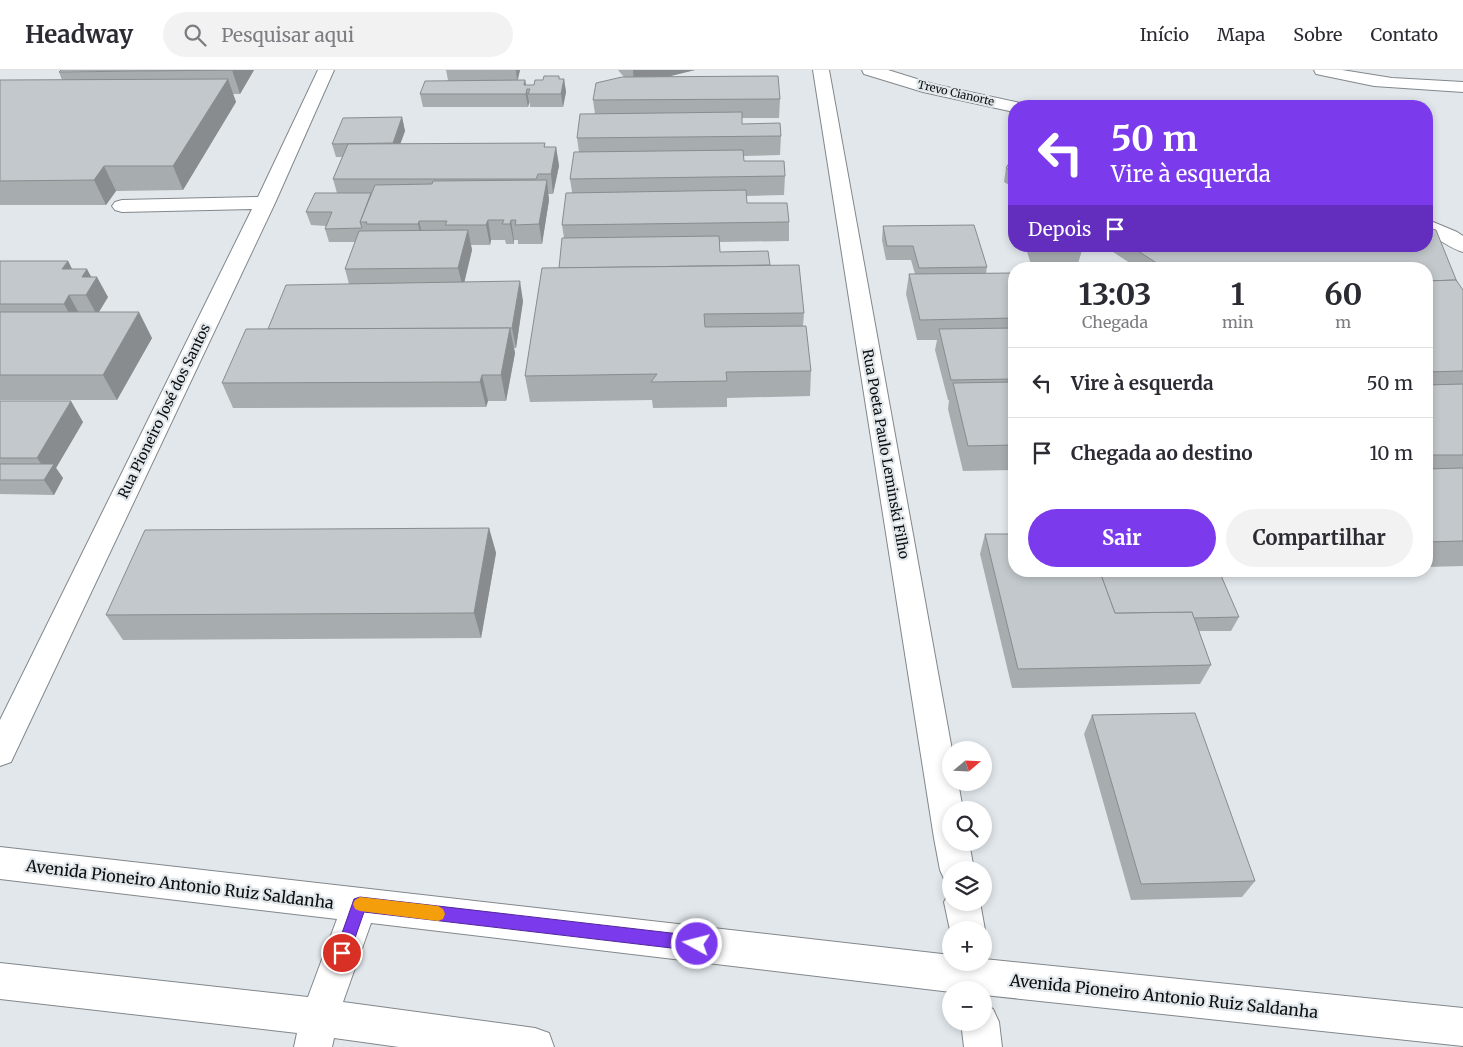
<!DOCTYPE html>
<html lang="pt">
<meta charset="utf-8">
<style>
body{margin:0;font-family:Merriweather,serif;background:#f2f2f3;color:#2b2b33;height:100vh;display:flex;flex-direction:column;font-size:19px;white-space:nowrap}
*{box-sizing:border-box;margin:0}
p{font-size:16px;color:#7c7c81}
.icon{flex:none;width:28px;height:28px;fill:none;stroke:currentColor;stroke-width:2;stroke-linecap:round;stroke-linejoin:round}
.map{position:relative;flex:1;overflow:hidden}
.details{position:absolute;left:1008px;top:192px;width:425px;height:315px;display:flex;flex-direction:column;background:#fff;border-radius:20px;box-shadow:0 2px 8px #0003}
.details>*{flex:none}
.top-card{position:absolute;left:1008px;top:30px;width:425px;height:152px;border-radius:20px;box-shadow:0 2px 8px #0003;background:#7c3aed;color:#fff;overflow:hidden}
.needle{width:32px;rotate:71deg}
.fabs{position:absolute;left:942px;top:671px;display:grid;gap:10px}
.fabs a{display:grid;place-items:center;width:50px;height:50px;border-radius:50%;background:#fff;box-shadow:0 2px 8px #0003;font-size:25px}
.pin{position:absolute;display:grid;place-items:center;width:42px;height:42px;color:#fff;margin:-21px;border:2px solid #fff;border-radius:50%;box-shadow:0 1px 5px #0007}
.me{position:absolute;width:55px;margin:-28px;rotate:277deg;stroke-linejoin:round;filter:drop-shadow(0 0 4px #0008)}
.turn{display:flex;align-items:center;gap:18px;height:105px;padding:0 20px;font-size:22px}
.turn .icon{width:65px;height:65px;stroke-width:2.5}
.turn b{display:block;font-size:35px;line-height:42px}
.then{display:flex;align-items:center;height:48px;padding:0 20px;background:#0003;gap:10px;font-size:19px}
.eta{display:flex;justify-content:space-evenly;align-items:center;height:85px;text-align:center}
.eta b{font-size:30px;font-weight:700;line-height:35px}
.cta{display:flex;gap:10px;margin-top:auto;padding:10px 20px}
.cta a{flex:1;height:58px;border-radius:30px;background:#7c3aed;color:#fff;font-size:20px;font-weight:700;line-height:58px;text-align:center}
.cta a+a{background:#f2f2f3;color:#2b2b33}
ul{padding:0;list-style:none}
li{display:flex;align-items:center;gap:15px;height:70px;padding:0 20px;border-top:1px solid #e1e1e2}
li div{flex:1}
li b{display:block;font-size:19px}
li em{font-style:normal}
header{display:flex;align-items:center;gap:30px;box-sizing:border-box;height:70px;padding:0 25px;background:#fff;border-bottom:1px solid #e1e1e2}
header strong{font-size:24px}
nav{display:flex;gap:28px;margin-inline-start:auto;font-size:18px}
.search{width:350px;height:45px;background:#f2f2f3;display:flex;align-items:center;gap:12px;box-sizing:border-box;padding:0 18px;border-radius:28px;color:#7c7c81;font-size:19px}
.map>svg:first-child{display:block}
</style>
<header>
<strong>Headway</strong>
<div class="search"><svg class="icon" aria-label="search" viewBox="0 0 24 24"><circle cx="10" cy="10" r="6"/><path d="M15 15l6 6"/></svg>Pesquisar aqui</div>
<nav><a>Início</a><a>Mapa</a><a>Sobre</a><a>Contato</a></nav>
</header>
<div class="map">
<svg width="1463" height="977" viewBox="0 0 1463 977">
<rect width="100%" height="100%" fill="#e1e7eb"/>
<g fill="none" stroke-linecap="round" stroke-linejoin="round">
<defs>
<g id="minor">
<polygon points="318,0 334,0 275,133 11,692 0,696 0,650 252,139 122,142 115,140 112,136 115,132 122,130 258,127"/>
<polygon points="813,0 829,0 952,680 951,712 958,712 963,740 951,740 951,772 969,772 974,800 951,800 951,814 945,811 940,800 934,768"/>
<polygon points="862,0 888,0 933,14 1020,33 1022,36 1014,36 1014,42 923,22 864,4"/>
<path d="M 1426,149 L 1457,162 L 1463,166 L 1463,182 C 1451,179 1438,168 1426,163 Z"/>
<polygon points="0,777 951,885 951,892 984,892 984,889 1463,938 1463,976 984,925 984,920 951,920 951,922 371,853 343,932 535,958 549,963 554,977 399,977 334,968 332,977 294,977 297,963 0,929 0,893 308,927 337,849 0,809"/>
<polygon points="951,819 951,832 980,832 985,860 984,863 984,860 951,860 951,865 944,832"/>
<polygon points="984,935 993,939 999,952 1002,977 964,977 961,952 984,952"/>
</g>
<polygon id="highway" points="1314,0 1342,0 1392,8 1463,12 1463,22 1374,16 1316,4"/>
</defs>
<use href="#minor" stroke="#82878b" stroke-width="2"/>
<use href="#highway" stroke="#82878b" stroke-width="2"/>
<use href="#minor" fill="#fff" fill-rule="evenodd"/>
<use href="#highway" fill="#fff" fill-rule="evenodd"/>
</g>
<g fill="#a7acaf">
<polygon points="254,0 240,24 233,24 236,32 183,120 116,121 106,135 0,135 0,10 62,10 59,2"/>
<polygon points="446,0 520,0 518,10 525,10 526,15 534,15 543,10 559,6 559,9 564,9 566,22 563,37 530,37 530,32 528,37 423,37 420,24 448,10"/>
<polygon points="618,0 695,0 670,6 780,29 779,48 742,48 742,54 781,66 780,85 744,86 744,91 785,106 784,125 746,126 747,133 789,152 789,171 720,172 720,182 770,195 804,243 803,256 811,301 810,326 727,328 727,337 653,338 652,330 530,332 525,306 559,198 564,168 562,155 572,122 570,109 579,82 577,68 595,44 593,30 624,7"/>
<polygon points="402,47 405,61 400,74 545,73 545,77 556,77 559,96 553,124 548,124 549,130 542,174 518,174 518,170 514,170 514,174 506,174 505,170 491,170 490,175 471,175 472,180 464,212 523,231 516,278 514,278 515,283 506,331 488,331 486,337 233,338 222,313 268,259 349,214 345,199 355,172 329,172 325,159 326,156 311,155 306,142 337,123 333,109 342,87 336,87 332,74"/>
<polygon points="1014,85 1014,118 1004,112 1006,98"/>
<polygon points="883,156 987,197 986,203 1014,203 1014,400 963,401 948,339 949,330 948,330 935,280 937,270 917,270 906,224 909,204 915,204 911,190 886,190 882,170"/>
<polygon points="1025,176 1081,176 1082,180 1078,194 1031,194"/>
<polygon points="1104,176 1426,176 1463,220 1463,496 1426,497 1426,199 1139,199"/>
<polygon points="0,191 68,191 72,199 92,207 108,227 99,242 152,268 117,330 0,330"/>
<polygon points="0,331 83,352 56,398 63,408 54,425 0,424"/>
<polygon points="489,458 496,483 481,568 123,570 106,545"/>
<polygon points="985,464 1100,502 1239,547 1231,561 1199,561 1211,595 1200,614 1012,618 980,484"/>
<polygon points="1092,645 1255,811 1242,827 1131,830 1084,664"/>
</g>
<g fill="#888c8e">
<polygon points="232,0 254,0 240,24"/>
<polygon points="516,0 520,0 517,11"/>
<polygon points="633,0 695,0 634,15"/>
<polygon points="228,9 236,32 183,120 173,96"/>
<polygon points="564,9 566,22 563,37 561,24"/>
<polygon points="525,10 529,32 528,37 524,15"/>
<polygon points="402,47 405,61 396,86 393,73"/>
<polygon points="556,77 559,96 553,124 551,104"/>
<polygon points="104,96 116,121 106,135 94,110"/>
<polygon points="547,110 549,130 542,174 539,154"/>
<polygon points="488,150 491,170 490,175 486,155"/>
<polygon points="511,150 514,170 514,174 510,154"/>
<polygon points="419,151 424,171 423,174 418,154"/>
<polygon points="468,160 472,180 463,218 458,198"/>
<polygon points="68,191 78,211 62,199"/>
<polygon points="87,199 94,212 97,207 108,227 97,245 86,225 82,207"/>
<polygon points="520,211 523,231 516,278 512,258"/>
<polygon points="69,225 80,245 75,254 64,234"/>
<polygon points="139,242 152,268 117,330 103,305"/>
<polygon points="510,258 515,283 506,331 501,305"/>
<polygon points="482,305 488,331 486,337 480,312"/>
<polygon points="71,331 83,352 56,398 63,408 54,425 44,410 48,404 37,388"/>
<polygon points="489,458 496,483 481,568 474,543"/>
</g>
<g fill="#c2c8cb" stroke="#888c8e">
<polygon points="61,0 232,0 59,2"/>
<polygon points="544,6 559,6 559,9 564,9 561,24 528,24 530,19 527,19 526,24 420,24 425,11 525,10 524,15 534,15 535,10 543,10"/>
<polygon points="778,6 780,29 593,30 596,13 622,7"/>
<polygon points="228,9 173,96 104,96 94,110 0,111 0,10"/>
<polygon points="742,42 742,54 780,53 781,66 577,68 580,44"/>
<polygon points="402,47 393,73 332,74 343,48"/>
<polygon points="545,73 544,77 556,77 551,104 538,104 536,109 333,109 348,74"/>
<polygon points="743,80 744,91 784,91 785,106 570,109 574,82"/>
<polygon points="1014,85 1014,103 1006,98"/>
<polygon points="547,110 539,154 515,155 516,150 511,150 510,154 502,154 504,150 488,150 486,155 445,155 447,151 419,151 418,154 366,154 367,152 360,152 375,115 432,114 433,111"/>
<polygon points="746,120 747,133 787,133 789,152 562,155 566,123"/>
<polygon points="315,123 371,123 360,152 362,158 325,159 332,142 306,142"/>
<polygon points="974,155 987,197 919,198 913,176 887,176 883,156"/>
<polygon points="1426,157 1436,160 1457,212 1456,210 1426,211 1426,199 1166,199 1130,176 1426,176"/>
<polygon points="468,160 458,198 345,199 359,161"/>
<polygon points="719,166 720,182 768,181 770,195 559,198 562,168"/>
<polygon points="1033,176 1081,176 1082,180 1035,180"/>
<polygon points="0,191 68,191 62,199 87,199 82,207 97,207 86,225 69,225 64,234 0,234"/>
<polygon points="799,195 804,243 704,244 705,257 806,256 811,301 726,302 727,311 651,312 657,304 525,306 542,198"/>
<polygon points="1014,203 1014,248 920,250 909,204"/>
<polygon points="1456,210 1463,220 1463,301 1426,302 1426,211"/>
<polygon points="520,211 512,258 268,259 286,215"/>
<polygon points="0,242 139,242 103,305 0,305"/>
<polygon points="510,258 501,305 482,305 480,312 222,313 246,259"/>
<polygon points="1014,258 1014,309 951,310 939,259"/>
<polygon points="1014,312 1014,375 968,376 953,313"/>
<polygon points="1463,314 1463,385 1426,385 1426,315"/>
<polygon points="0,331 71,331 37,388 0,388"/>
<polygon points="0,394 54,394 44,410 0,410"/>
<polygon points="1463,398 1463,471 1426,472 1426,399"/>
<polygon points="489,458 474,543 106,545 145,460"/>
<polygon points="985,464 1014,464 1014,501 1100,501 1115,543 1192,542 1211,595 1018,599"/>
<polygon points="1219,501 1239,547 1194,548 1192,542 1115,543 1100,502"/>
<polygon points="1195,643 1255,811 1141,814 1092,645"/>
</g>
<polygon fill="#7c3aed" stroke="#51269a" points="360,827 697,866 702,868 704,874 702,879 697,881 364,842 348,888 342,890 337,888 335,883 354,829"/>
<polygon fill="#f59e0b" points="360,827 438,836 443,839 445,844 443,849 438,851 360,841 355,839 353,834 355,830"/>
<g text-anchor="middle" stroke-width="4.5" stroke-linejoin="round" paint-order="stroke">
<g font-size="11" fill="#0c0e0f" stroke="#e1e7eb">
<text transform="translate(956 23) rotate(13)" y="4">Trevo Cianorte</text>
</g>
<g font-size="14" fill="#0c0e0f" stroke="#e1e7eb">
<text transform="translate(164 341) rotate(-64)" y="5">Rua Pioneiro José dos Santos</text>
<text transform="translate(886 384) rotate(80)" y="5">Rua Poeta Paulo Leminski Filho</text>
</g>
<g font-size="16" fill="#0c0e0f" stroke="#e1e7eb">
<text transform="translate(180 814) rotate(7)" y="6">Avenida Pioneiro Antonio Ruiz Saldanha</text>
<text transform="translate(1164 926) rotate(6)" y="6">Avenida Pioneiro Antonio Ruiz Saldanha</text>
</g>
</g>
</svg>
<div class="fabs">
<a><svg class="needle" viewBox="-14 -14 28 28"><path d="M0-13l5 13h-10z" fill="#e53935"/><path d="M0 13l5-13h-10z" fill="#7c7c81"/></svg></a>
<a><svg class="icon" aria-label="search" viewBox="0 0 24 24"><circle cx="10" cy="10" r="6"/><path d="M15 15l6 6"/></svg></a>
<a><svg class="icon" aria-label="layers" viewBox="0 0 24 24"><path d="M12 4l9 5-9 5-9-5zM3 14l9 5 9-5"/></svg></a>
<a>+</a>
<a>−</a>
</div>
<div class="pin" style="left:342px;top:883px;background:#d93025"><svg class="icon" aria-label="arrive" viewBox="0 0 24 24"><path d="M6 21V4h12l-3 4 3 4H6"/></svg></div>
<svg class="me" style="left:697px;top:874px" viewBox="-20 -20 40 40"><circle r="17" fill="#7c3aed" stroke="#fff" stroke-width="3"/><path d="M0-11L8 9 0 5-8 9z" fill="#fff"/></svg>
<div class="top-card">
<div class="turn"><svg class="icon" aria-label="left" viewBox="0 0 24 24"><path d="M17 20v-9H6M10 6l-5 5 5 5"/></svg><div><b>50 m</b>Vire à esquerda</div></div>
<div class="then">Depois<svg class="icon" aria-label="arrive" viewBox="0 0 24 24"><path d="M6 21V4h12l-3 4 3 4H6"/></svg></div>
</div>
<section class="details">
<div class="eta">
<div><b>13:03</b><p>Chegada</p></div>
<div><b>1</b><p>min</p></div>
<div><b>60</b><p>m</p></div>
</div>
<ul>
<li><svg class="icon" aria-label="left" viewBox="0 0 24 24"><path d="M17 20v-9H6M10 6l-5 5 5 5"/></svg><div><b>Vire à esquerda</b></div><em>50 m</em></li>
<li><svg class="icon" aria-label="arrive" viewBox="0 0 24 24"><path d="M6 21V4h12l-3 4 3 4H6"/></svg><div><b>Chegada ao destino</b></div><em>10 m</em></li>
</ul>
<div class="cta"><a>Sair</a><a>Compartilhar</a></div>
</section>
</div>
